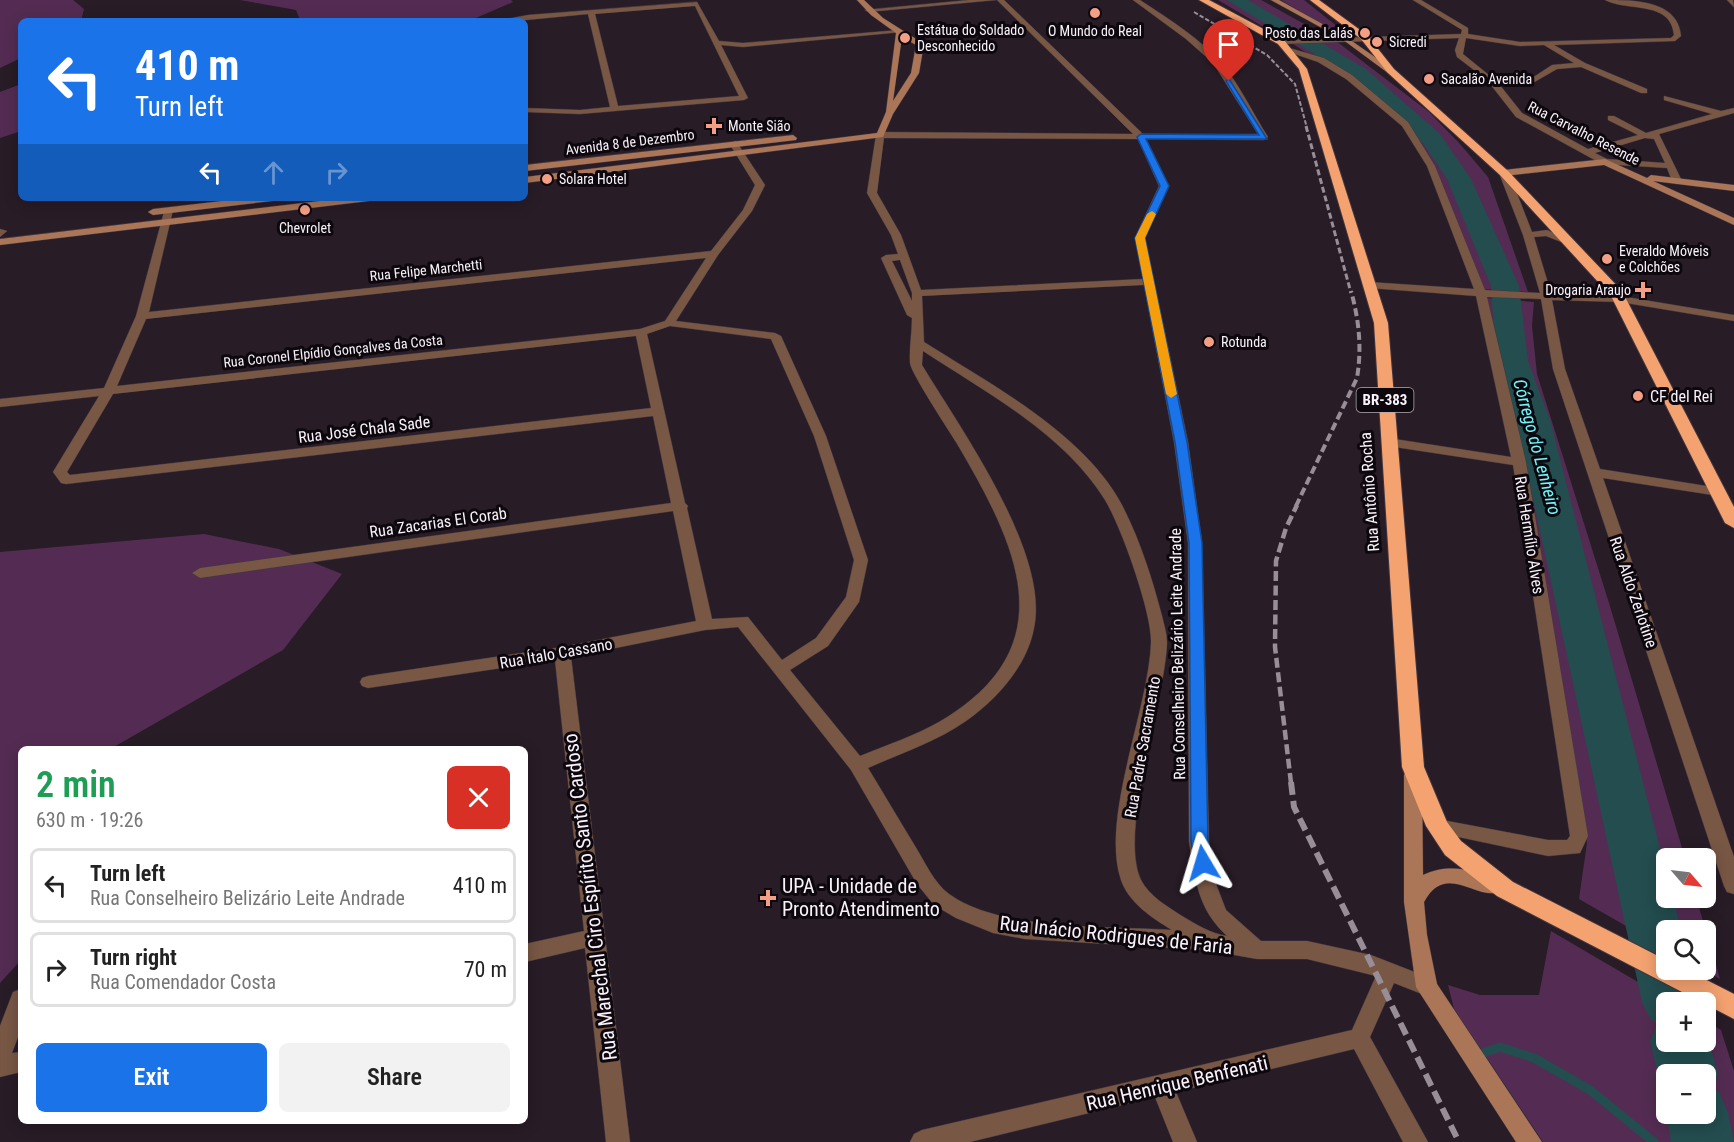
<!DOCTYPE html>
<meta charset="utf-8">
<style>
body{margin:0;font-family:"Roboto Condensed",sans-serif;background:#f2f2f2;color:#222;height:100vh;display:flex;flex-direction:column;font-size:22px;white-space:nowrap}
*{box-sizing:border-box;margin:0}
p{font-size:20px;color:#767676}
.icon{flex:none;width:33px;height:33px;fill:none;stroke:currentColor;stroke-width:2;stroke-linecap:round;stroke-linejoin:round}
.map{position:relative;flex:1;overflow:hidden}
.details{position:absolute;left:18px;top:746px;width:510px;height:378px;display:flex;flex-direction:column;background:#fff;border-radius:9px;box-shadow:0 3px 15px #0003}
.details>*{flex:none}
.banner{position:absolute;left:18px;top:18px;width:510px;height:183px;border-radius:9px;box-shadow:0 3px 15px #0003;background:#1a73e8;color:#fff;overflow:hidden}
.needle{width:39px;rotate:118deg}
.tools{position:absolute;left:1656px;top:848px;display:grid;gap:12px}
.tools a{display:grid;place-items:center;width:60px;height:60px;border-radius:9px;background:#fff;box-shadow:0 3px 15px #0003;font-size:30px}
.pin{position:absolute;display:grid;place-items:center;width:51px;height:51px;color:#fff;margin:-62px -26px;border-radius:50% 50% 50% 0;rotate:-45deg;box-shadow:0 0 6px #0007}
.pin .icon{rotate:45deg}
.me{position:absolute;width:66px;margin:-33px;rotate:353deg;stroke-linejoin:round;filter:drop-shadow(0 0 4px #0008)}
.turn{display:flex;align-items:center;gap:21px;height:126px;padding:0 18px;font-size:27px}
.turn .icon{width:78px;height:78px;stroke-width:2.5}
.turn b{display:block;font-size:42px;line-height:51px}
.lanes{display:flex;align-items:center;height:57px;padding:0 18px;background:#0003;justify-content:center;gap:30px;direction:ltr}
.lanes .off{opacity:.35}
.round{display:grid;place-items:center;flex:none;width:63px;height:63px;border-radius:9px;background:#f2f2f2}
.headline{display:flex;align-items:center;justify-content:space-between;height:102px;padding:0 18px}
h1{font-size:36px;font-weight:600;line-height:45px;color:#1e9e55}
.button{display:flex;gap:12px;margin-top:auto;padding:12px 18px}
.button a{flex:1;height:69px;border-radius:9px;background:#1a73e8;color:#fff;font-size:24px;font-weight:600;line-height:69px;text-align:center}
.button a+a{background:#f2f2f2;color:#222}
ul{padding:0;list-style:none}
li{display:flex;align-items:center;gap:18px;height:75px;margin:0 12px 9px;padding:0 6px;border:3px solid #e0e0e0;border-radius:9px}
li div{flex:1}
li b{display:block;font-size:22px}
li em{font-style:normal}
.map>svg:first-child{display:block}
</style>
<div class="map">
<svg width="1734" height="1142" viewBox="0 0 1734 1142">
<rect width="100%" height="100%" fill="#281c27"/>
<g fill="#542c53" fill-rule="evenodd">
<polygon points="0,0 73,0 84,9 81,21 21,21 21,58 0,68"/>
<polygon points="240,0 511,0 513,2 469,21 291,21 300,20 296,10"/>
<polygon points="1218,0 1261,0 1326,36 1282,38"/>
<polygon points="1281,0 1304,0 1343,31 1333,31"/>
<polygon points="1336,41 1429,112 1460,144 1488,177 1528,292 1483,289 1426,151 1383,103 1293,44"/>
<polygon points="21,84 21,131 0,138 0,92"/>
<polygon points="1486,298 1534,302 1532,326 1537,374 1609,603 1685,858 1666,858 1666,897 1696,897 1720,979 1702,969 1706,969 1706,930 1666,930 1666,949 1579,899 1587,843"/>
<polygon points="204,534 279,549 342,574 283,650 112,748 21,748 21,960 0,983 0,552"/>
<path d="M 1551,931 L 1672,1002 L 1666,1002 L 1666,1041 L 1706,1041 L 1706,1021 L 1721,1030 L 1734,1071 L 1734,1142 L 1543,1142 L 1454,1009 L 1448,985 L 1480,995 L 1539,995 ZM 1666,1074 L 1706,1074 L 1706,1113 L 1666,1113 Z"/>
</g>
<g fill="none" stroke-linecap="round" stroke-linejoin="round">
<polyline stroke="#234d4f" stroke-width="9" points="1483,1053 1500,1047 1534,1058 1590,1090 1654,1142"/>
<polygon fill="#234d4f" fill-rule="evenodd" points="1227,0 1248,0 1366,69 1440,134 1471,179 1519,286 1528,361 1550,420 1666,872 1666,897 1673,897 1681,930 1666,930 1666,969 1691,969 1700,1002 1666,1002 1666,1041 1706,1041 1706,1031 1718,1074 1712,1089 1719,1092 1728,1113 1734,1142 1671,1142 1666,1113 1666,1111 1706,1113 1706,1074 1666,1074 1666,1094 1658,1074 1650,1041 1658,1023 1651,1020 1642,1002 1516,420 1496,361 1491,286 1447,179 1423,143 1352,77"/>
<defs>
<g id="street">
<polygon points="969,0 996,0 868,12 865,10"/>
<path d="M 997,0 L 1004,0 L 1143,134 L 1258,134 L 1213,63 L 1186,39 L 1133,0 L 1140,0 C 1170,20 1205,41 1227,70 C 1242,90 1254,115 1268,137 L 1264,140 L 1146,139 L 1169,186 L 1145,238 L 1188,442 L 1202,543 L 1209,842 L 1216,884 L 1226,910 L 1261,941 L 1307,941 L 1371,955 L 1435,980 L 1438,987 L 1435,994 L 1427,996 L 1394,983 L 1370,1037 L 1428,1142 L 1403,1142 L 1354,1049 L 1176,1092 L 1197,1142 L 1173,1142 L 1155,1097 L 970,1142 L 910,1142 L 914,1134 L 922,1130 L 1352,1030 L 1376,976 L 1307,959 L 1257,959 L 1206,950 L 1025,939 L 993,933 L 956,918 L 934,905 L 917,884 L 851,770 L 738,627 L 705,630 L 571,657 L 630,1142 L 606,1142 L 585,948 L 525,962 L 525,944 L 584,931 L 555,660 L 368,688 L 362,686 L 360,682 L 362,678 L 368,676 L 562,647 L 696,621 L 673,511 L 200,578 L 192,573 L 200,568 L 671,503 L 653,416 L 66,484 L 61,483 L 53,472 L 99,396 L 0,407 L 0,399 L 104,388 L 136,316 L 165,208 L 173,210 L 149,312 L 711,251 L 743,210 L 755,185 L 729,143 L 736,141 L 765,185 L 752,211 L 718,255 L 676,321 L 775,333 L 781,336 L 826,436 L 868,560 L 859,602 L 828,646 L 790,670 L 860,756 C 887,745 914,736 939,722 C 1069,646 1016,544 956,442 C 948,429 911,373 910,363 C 909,349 912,333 912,318 L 907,315 L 881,258 L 886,255 L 898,254 L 891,235 L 867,193 L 876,135 L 880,132 L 1133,134 ZM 884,138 L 1138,139 L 1159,186 L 1135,238 L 1143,279 L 921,290 L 901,235 L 877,193 ZM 706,258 L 665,321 L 640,329 L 117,386 L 146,319 ZM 900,260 L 912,293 L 912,301 L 892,261 ZM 1144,285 L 1174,442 L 1188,543 L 1189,842 C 1196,881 1197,908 1227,936 C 1210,933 1197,925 1182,916 C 1168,907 1149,896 1141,880 C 1118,832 1165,701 1167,643 C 1167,633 1164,625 1162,616 C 1152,578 1140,540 1122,505 C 1084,433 990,384 924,342 L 922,296 ZM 670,326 L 771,339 L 814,436 L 854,560 L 846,597 L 816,638 L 782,660 L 748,617 L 712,619 L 687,508 L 688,506 L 685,503 L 647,334 ZM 636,336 L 651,408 L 70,475 L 67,472 L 113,394 ZM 923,351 C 987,393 1063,433 1105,500 C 1121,526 1152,613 1151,642 C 1149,709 1100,818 1121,880 C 1129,903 1152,918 1172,930 C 1110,926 999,931 949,894 C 934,883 925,862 915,846 C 899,820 884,794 868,768 C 901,753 936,742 966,721 C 997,699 1027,666 1034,628 C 1050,553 960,428 922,365 Z"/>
<path d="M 1413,0 L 1421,0 L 1468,28 L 1468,34 L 1520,42 L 1671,38 L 1674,35 C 1671,0 1628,12 1605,0 C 1634,0 1678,0 1681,36 L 1675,41 L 1554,45 L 1585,63 L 1647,89 L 1647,93 L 1641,93 L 1581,67 L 1557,69 L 1531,84 L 1499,84 L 1522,113 L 1588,149 L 1638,135 L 1608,120 L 1608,116 L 1614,116 L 1646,133 L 1712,114 L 1664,100 L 1664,96 L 1721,111 L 1734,108 L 1734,113 L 1659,134 L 1682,181 L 1677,184 L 1672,181 L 1667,168 L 1602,164 L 1516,117 L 1487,80 L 1457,57 L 1455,50 L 1459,38 L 1281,44 L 1277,42 L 1281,40 L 1461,34 L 1462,30 ZM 1466,38 L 1520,46 L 1544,45 L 1574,63 L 1552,65 L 1529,80 L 1495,80 L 1463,54 ZM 1645,138 L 1654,139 L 1665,163 L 1607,159 L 1595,153 Z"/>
<polygon points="1727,0 1733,0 1734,7"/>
<path d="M 697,2 L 719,41 L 743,43 L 899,30 L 902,32 L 743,47 L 721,45 L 748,98 L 744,100 L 580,114 L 525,112 L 525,108 L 580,110 L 610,107 L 588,14 L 516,21 L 501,20 L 528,15 ZM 695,6 L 739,96 L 618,106 L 595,14 Z"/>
<polygon points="1286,47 1324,58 1352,75 1408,122 1435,166 1485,290 1540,293 1523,235 1499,173 1504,170 1509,173 1532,232 1547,230 1574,242 1569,245 1546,236 1534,237 1551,293 1620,296 1734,315 1734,321 1620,302 1552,300 1565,369 1600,469 1719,488 1726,492 1719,496 1603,478 1734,857 1734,894 1727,892 1724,886 1553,369 1541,299 1487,297 1526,462 1588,836 1580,853 1548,856 1430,831 1428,826 1430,821 1437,819 1548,840 1567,840 1570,836 1513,465 1388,446 1381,442 1388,438 1511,457 1476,296 1369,288 1364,285 1369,282 1474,289 1427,166 1402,126 1346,79 1318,62 1286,51"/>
<polygon points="0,229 7,231 0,237"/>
<polygon points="21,989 21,1029 12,1053 21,1052 21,1072 0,1077 0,1026 13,992"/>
</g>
<g id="secondary">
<path d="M 857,0 L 864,0 L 883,18 L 924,44 L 919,73 L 893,114 L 883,137 L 525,183 L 525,177 L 877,133 L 886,112 L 896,33 L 871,15 ZM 902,37 L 916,45 L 911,73 L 893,101 Z"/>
<polygon points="1271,0 1279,0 1346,37 1395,71 1388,73 1342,39"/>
<polygon points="793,135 797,138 796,140 525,171 525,165"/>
<polygon points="1605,159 1647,178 1651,175 1734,185 1734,191 1653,181 1734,218 1734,225 1604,165 1504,176 1499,173 1504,170"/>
<polygon points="248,198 277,198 272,201 153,215 148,212 153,209"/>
<polygon points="345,198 374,198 369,201 0,245 0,239"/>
<path d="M 1413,768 L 1419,770 L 1422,775 L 1423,875 C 1450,862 1475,871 1502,880 L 1505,886 L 1502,892 C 1475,901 1446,861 1424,902 L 1427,935 L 1437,984 L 1542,1142 L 1516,1142 L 1416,987 L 1404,902 L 1404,775 L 1407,770 Z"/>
</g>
<g id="highway">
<polygon points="1199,0 1209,0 1284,40 1307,69 1388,323 1424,767 1447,822 1461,841 1513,882 1666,960 1666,969 1685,969 1734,994 1734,1019 1497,896 1445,855 1426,826 1402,767 1374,323 1299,69 1278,44"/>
<polygon points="1310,0 1319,0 1367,35 1394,69 1508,171 1622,291 1734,507 1734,528 1725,523 1611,296 1500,175 1388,73 1361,39"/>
</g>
</defs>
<use href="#street" stroke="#413640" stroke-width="1"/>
<use href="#secondary" stroke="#413640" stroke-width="1"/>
<use href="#highway" stroke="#413640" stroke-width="2"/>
<use href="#street" fill="#785744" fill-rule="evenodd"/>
<use href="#secondary" fill="#ab7657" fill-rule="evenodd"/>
<use href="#highway" fill="#f5a271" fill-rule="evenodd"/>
<polyline stroke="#988e97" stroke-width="2" stroke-dasharray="4.5 2" stroke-linecap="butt" points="1194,12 1267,55 1295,84 1307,128"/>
<polyline stroke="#988e97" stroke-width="3" stroke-dasharray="6 3" stroke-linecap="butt" points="1306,126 1351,293"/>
<path stroke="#988e97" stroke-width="4" stroke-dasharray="8 4" stroke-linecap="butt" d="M 1296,506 L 1357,378 C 1362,348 1359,320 1351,291"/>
<polyline stroke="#988e97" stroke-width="4.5" stroke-dasharray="10 4.5" stroke-linecap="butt" points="1291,783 1275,647 1276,561 1286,528 1297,505"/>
<polyline stroke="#988e97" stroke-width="6" stroke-dasharray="13 6" stroke-linecap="butt" points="1291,782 1294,807 1459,1142"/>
</g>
<polygon fill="#1a73e8" stroke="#114b97" stroke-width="1.5" points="1229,79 1267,139 1146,139 1169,186 1145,238 1187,442 1202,543 1208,842 1212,863 1209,868 1203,870 1197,868 1191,842 1189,543 1175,442 1135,238 1160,186 1137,137 1141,134 1259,135 1226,81"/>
<polygon fill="#f59e0b" points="1152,211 1156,214 1145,238 1177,394 1171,398 1166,394 1135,238 1147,214"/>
<g fill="#f39f85" stroke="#0d080d" stroke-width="2">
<circle cx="1095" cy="13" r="6"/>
<circle cx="1365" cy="33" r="6"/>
<circle cx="905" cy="38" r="6"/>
<circle cx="1377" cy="42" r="6"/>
<circle cx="1429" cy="79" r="6"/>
<path d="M711 117h6v6h6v6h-6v6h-6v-6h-6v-6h6z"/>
<circle cx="547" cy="179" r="6"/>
<circle cx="305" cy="210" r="6"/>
<circle cx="1607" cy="259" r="6"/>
<path d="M1640 281h6v6h6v6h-6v6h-6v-6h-6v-6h6z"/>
<circle cx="1209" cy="342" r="6"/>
<circle cx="1638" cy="396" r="6"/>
<path d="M765 889h6v6h6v6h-6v6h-6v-6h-6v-6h6z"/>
</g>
<g text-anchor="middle" stroke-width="6" stroke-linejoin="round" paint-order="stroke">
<g font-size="14" fill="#faf2fa" stroke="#0d080d" text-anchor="start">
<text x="917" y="35">Estátua do Soldado<tspan x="917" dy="16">Desconhecido</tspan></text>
<text x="1095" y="36" text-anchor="middle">O Mundo do Real</text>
<text x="1353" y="38" text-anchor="end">Posto das Lalás</text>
<text x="1389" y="47">Sicredi</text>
<text x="1441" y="84">Sacalão Avenida</text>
<text x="728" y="131">Monte Sião</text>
<text x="559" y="184">Solara Hotel</text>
<text x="305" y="233" text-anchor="middle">Chevrolet</text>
<text x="1619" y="256">Everaldo Móveis<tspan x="1619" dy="16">e Colchões</tspan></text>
<text x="1631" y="295" text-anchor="end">Drogaria Araujo</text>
<text x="1221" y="347">Rotunda</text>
</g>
<g font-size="14" fill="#faf2fa" stroke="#0d080d">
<text transform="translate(1584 133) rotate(27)" y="5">Rua Carvalho Resende</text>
<text transform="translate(630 142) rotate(-7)" y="5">Avenida 8 de Dezembro</text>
<text transform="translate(426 270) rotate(-6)" y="5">Rua Felipe Marchetti</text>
<text transform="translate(333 351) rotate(-6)" y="5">Rua Coronel Elpídio Gonçalves da Costa</text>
</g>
<rect fill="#0d080d" stroke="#b3acb3" stroke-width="1.5" x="1356.5" y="388" width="57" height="24" rx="4.5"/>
<g font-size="15" font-weight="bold" fill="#faf2fa">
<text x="1385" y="405">BR-383</text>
</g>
<g font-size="16" fill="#faf2fa" stroke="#0d080d" text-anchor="start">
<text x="1650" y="402">CF del Rei</text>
</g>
<g font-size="16" fill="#faf2fa" stroke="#0d080d">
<text transform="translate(364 429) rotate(-7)" y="6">Rua José Chala Sade</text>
<text transform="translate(1369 492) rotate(-94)" y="6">Rua Antônio Rocha</text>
<text transform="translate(438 522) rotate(-8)" y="6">Rua Zacarias El Corab</text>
<text transform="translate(1530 535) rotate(81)" y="6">Rua Hermílio Alves</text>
<text transform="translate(1634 592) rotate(71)" y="6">Rua Aldo Zerlotine</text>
<text transform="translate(556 653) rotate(-10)" y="6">Rua Ítalo Cassano</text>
<text transform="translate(1177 654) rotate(-91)" y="6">Rua Conselheiro Belizário Leite Andrade</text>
<text transform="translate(1142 747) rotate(-80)" y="6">Rua Padre Sacramento</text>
</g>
<g font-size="18" font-style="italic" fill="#6ef6fc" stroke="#0d080d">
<text transform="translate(1537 447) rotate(75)" y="6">Córrego do Lenheiro</text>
</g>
<g font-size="20" fill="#faf2fa" stroke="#0d080d" text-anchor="start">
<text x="782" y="893">UPA - Unidade de<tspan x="782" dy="23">Pronto Atendimento</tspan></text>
</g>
<g font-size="20" fill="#faf2fa" stroke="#0d080d">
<text transform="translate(590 897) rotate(-97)" y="7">Rua Marechal Ciro Espírito Santo Cardoso</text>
<text transform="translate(1116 935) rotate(6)" y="7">Rua Inácio Rodrigues de Faria</text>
<text transform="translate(1177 1083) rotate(-13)" y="7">Rua Henrique Benfenati</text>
</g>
</g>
</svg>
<div class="tools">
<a><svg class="needle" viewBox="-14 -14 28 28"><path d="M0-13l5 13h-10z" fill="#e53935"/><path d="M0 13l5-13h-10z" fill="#767676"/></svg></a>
<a><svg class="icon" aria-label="search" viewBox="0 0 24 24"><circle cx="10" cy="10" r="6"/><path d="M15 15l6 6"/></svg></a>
<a>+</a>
<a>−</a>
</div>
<div class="pin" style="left:1229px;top:81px;background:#d93025"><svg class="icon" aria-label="arrive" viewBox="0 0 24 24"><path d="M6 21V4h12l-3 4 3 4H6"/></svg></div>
<svg class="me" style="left:1203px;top:863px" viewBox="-20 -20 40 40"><path d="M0-17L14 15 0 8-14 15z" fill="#1a73e8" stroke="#fff" stroke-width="4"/></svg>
<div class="banner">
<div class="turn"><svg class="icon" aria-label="left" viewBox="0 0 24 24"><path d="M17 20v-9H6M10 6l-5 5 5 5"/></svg><div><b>410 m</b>Turn left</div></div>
<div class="lanes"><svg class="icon" aria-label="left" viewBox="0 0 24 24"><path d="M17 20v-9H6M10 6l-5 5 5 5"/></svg><svg class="icon off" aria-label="ahead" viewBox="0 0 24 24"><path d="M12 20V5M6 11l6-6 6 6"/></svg><svg class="icon off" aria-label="right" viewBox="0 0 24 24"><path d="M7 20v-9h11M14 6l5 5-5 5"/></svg></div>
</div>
<section class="details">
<div class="headline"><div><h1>2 min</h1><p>630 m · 19:26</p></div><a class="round" style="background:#d93025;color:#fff"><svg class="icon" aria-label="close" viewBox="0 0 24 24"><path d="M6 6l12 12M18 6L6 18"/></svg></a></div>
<ul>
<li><svg class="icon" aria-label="left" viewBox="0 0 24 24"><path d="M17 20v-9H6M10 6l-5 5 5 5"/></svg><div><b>Turn left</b><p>Rua Conselheiro Belizário Leite Andrade</p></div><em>410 m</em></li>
<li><svg class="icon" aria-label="right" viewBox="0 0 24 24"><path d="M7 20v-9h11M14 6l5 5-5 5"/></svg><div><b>Turn right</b><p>Rua Comendador Costa</p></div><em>70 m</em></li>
</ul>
<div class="button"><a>Exit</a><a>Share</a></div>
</section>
</div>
